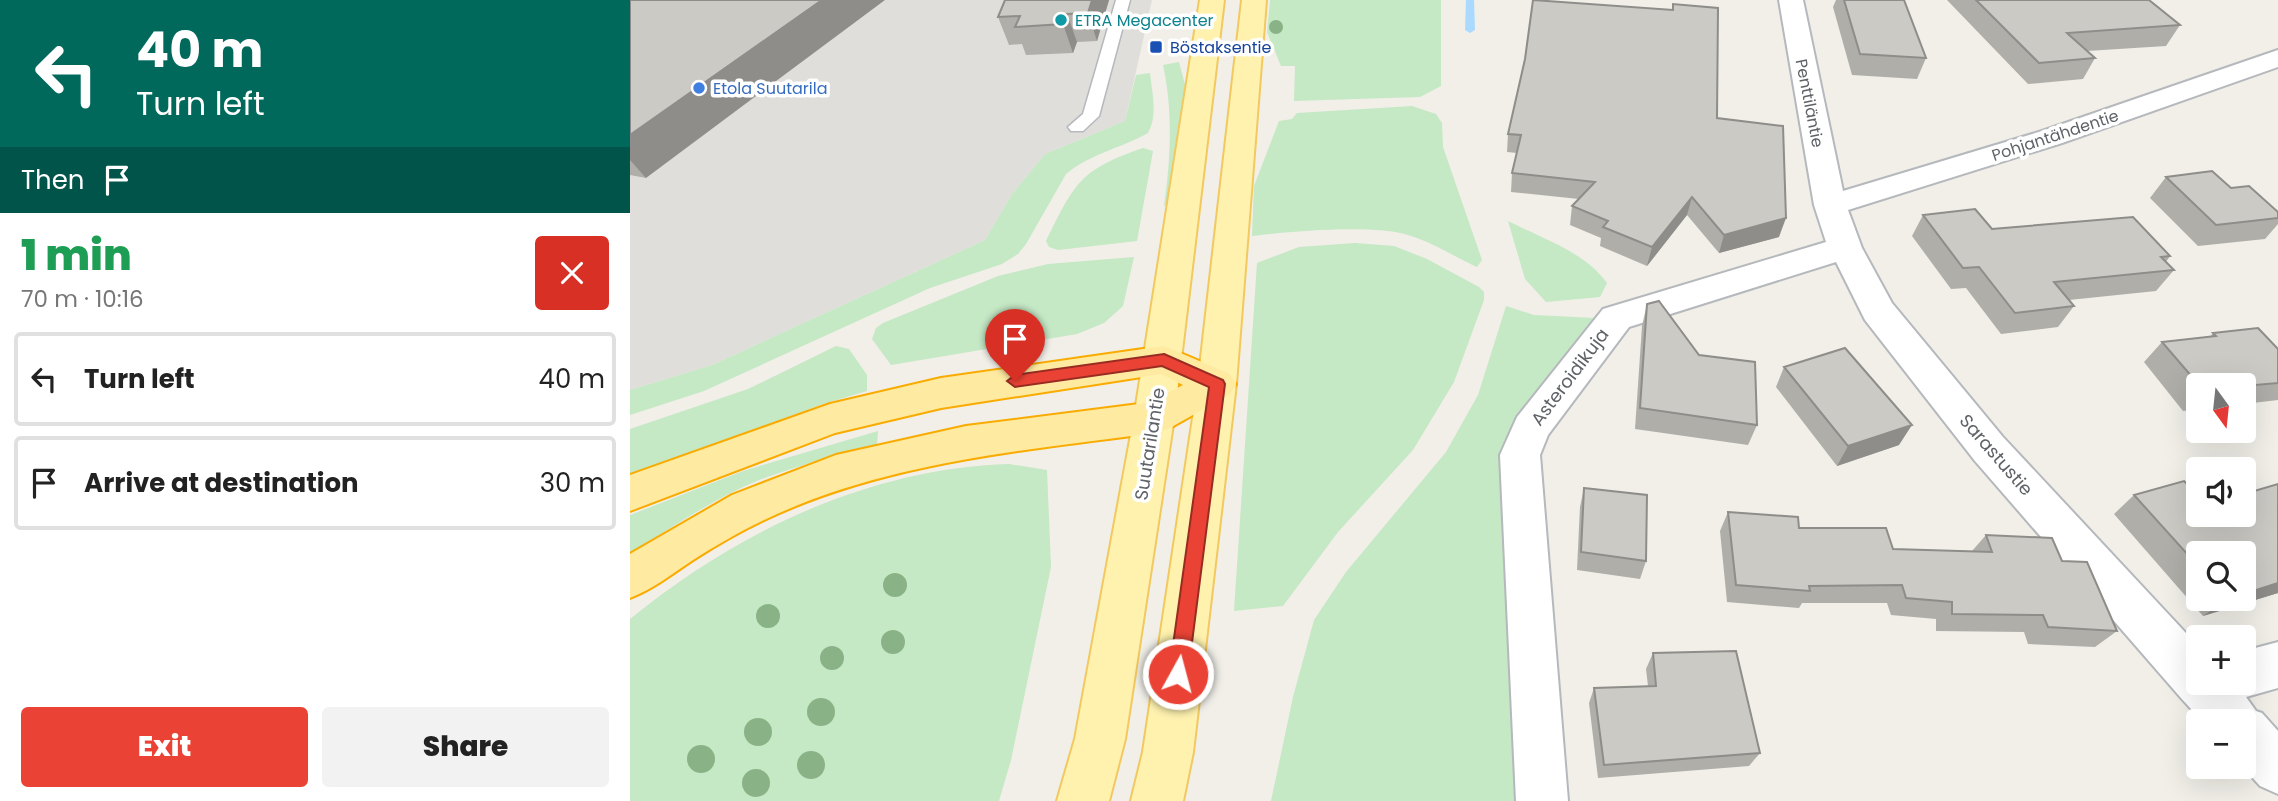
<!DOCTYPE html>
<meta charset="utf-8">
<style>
body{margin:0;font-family:Poppins,sans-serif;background:#f2f2f2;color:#222;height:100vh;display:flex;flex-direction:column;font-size:26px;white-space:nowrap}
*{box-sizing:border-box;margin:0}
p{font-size:23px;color:#767676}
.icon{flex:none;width:38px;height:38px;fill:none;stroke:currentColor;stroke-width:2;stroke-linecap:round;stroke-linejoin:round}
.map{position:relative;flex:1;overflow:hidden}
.sheet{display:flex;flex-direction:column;background:#fff;width:630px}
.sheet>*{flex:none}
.banner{background:#00695c;color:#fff;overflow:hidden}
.needle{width:46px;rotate:165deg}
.tools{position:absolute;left:1556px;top:373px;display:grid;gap:14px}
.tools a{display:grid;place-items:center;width:70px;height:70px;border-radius:7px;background:#fff;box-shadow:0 7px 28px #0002;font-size:35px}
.pin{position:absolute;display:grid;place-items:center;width:60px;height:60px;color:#fff;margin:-72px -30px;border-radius:50% 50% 50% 0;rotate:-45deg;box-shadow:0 0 7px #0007}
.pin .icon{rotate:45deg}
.me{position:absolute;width:77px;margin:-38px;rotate:7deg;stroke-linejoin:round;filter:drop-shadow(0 0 5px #0008)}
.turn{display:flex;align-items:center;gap:24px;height:147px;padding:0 21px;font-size:32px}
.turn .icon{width:91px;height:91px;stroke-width:2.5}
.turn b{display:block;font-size:49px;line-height:60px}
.then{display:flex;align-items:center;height:66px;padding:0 21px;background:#0003;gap:14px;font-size:26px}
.round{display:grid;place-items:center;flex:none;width:74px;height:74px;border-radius:7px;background:#f2f2f2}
.head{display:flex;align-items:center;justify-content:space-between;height:119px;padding:0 21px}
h1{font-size:42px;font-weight:800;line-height:52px;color:#1e9e55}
.cta{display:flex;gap:14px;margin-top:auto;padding:14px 21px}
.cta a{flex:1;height:80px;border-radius:7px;background:#ea4335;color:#fff;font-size:28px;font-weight:800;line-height:80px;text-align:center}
.cta a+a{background:#f2f2f2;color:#222}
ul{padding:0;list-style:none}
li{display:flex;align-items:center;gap:21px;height:94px;margin:0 14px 10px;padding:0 7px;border:4px solid #e0e0e0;border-radius:7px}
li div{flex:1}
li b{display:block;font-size:26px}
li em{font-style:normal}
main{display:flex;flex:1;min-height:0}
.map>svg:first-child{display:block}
</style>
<main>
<section class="sheet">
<div class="banner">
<div class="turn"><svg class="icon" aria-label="left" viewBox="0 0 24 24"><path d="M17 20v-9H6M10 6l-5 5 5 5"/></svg><div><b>40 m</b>Turn left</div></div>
<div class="then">Then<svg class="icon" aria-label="arrive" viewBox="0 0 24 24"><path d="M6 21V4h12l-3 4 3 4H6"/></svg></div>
</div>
<div class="head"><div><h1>1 min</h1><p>70 m · 10:16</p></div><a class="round" style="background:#d93025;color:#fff"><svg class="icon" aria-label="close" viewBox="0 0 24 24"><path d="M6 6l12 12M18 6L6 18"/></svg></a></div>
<ul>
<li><svg class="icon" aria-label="left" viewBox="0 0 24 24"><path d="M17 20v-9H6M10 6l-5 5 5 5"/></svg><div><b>Turn left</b></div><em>40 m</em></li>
<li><svg class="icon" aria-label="arrive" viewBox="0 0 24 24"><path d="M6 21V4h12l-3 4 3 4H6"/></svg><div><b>Arrive at destination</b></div><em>30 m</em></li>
</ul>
<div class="cta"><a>Exit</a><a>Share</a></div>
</section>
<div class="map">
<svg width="1648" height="801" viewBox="0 0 1648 801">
<rect width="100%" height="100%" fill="#f1efe8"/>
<polygon fill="#e0deda" points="0,0 522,0 495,121 415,154 382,194 355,240 82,365 0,390"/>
<g fill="#c5e8c5">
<polygon points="640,0 811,0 811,86 790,97 664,101 665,66 651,66 637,32"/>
<path d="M 549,62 L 557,92 L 543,201 L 534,206 C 541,159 543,111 533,65 Z"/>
<path d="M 520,73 C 522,93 528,115 518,133 C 491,148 460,154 436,174 L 396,244 L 388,254 L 372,264 L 300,288 L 74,391 L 0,415 L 0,390 L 82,365 L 355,240 L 382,194 L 415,154 L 495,121 L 506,75 Z"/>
<path d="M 782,106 L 806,114 L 812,123 L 813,147 L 852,260 L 847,267 C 825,257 802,242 778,235 C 744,224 660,231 622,236 L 624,186 L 649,121 L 662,119 L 667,113 Z"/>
<path d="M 513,148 L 523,151 L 507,241 L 428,250 L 419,247 L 416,241 C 445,183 449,170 513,148 Z"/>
<path d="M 878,221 C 911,238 955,252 977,283 L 970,297 L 916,302 L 895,279 Z"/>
<polygon points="725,243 764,246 797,259 849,287 854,292 854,300 824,382 783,450 708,532 653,606 604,611 627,263 669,247"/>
<polygon points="504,257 493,306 474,323 447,334 261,365 242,339 246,328 253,323 368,276 418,264"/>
<polygon points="876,306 904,315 965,318 884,432 892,801 641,801 663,697 684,620 716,572 816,452 848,395"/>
<polygon points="206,346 219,349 237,375 237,391 193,404 0,475 0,429 118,389"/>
<path d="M 248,431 L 247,445 C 206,455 166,466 127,481 C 83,499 41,528 0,553 L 0,515 L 113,471 Z"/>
<path d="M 379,464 L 417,470 L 421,567 L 381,760 L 369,801 L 0,801 L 0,619 C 106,532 240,468 379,464 Z"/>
</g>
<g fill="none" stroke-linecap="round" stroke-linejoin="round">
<polygon fill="#aadaff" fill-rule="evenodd" points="836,0 844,0 845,30 840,33 835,30"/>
<defs>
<polygon id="service" points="486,0 500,0 469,116 453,131 441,131 438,127 453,114"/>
<polygon id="minor" points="1149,0 1173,0 1213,191 1412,131 1648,50 1648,67 1432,143 1218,210 1232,248 1262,303 1373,437 1568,646 1568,682 1614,682 1614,651 1648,642 1648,688 1616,697 1626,711 1632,713 1648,731 1648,794 1630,786 1612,766 1614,721 1572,721 1551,698 1345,461 1235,320 1206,262 999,327 918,435 910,455 938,801 886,801 870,455 887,417 973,309 1196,242 1184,205"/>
<g id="primary">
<polygon points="570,0 594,0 544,418 495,739 479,801 427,801 445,739 504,418"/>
<polygon points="612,0 636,0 606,384 563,752 553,801 501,801 513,752 568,384"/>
</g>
<path id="trunk" d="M 534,346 L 600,374 L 606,384 L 600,394 L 538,429 L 524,433 C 391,451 254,462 132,521 C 109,532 85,546 63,560 C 42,574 23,589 0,598 L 0,554 L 102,495 L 206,455 L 336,426 L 517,403 L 553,385 L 531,374 L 311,408 L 205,433 L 0,511 L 0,475 L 200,404 L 311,378 Z"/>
</defs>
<use href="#service" stroke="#b5b8bc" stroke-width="3"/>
<use href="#minor" stroke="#b5b8bc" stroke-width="4"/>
<use href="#primary" stroke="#f2c960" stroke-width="4"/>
<use href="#trunk" stroke="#f9ab00" stroke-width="4"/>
<use href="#service" fill="#fff" fill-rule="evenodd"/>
<use href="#minor" fill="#fff" fill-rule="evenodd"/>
<use href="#primary" fill="#fff2af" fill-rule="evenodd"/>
<use href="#trunk" fill="#feeaa1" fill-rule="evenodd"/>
</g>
<g fill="#89b387">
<circle cx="646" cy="27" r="7"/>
<circle cx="265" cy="585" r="12"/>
<circle cx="138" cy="616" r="12"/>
<circle cx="263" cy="642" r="12"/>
<circle cx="202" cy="658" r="12"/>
<circle cx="191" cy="712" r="14"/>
<circle cx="128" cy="732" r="14"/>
<circle cx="71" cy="759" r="14"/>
<circle cx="181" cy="765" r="14"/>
<circle cx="126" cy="783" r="14"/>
</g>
<g fill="#afaea9" fill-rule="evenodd">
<polygon points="0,0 16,178 0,175"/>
<polygon points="375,0 479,0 467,41 447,42 443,53 396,55 392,44 379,45 368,17"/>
<polygon points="1206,0 1274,0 1296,58 1287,79 1222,75 1203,7"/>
<polygon points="1317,0 1519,0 1550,25 1536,46 1457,51 1465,58 1453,79 1398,84"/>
<polygon points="1043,4 1087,118 1149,237 1089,253 1057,215 1017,266 970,246 971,238 940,225 942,206 949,199 881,192 882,173 887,153 877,152 878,134 1042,10"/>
<polygon points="1536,177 1601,188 1648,212 1648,224 1635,239 1568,246 1520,198"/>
<polygon points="1293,215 1362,229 1540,256 1536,262 1544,270 1526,291 1439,300 1444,306 1428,327 1371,334 1336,288 1321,289 1282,236"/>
<polygon points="1017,304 1069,355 1127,425 1118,445 1005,429 1012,326"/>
<polygon points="1583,333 1648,349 1648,400 1614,404 1614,385 1568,385 1568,409 1553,411 1514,362 1532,342 1580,337"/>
<polygon points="1154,367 1269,445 1207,466 1146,387"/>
<polygon points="954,488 1016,561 1010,579 947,570 950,507"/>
<path d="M 1504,495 L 1648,593 L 1573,616 L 1484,514 ZM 1568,553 L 1614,598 L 1568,598 Z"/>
<polygon points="1098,512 1263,549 1342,551 1356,535 1432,561 1487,631 1465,647 1398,644 1394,632 1306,631 1306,619 1261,615 1257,603 1172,603 1169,608 1097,602 1090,531"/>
<polygon points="1023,653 1130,753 1119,766 968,778 959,703 964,688 1018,686 1016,669"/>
</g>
<g fill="#8f8d8a">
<polygon points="192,0 255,0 16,178 0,160 0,135"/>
<polygon points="462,0 479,0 467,41 458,13"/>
<polygon points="437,14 447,42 443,53 433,24"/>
<polygon points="1062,197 1057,215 1017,266 1022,247"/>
<polygon points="1156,218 1149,237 1089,253 1094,235"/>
<polygon points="1282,425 1269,445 1207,466 1218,446"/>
<polygon points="1648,583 1648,593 1573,616 1598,599 1614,598 1614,594"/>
</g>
<g fill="#cccac5" stroke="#8f8d8a" stroke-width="2">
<polygon points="0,0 192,0 0,135"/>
<polygon points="375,0 462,0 458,13 437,14 433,24 385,27 390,16 368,17"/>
<polygon points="903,0 1043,10 1043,4 1088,8 1087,118 1153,126 1156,218 1094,235 1062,197 1022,247 973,227 978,221 942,206 965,182 882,173 891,135 878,134 895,59"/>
<polygon points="1214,0 1274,0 1296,58 1230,54"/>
<polygon points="1346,0 1519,0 1550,25 1437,33 1465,58 1409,63"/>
<polygon points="1582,171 1601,188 1619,186 1648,212 1648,218 1586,225 1536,177"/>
<polygon points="1345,209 1362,229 1503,217 1540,256 1531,257 1544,270 1424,282 1444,306 1385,313 1349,267 1333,268 1293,215"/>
<polygon points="1029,301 1069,355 1125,362 1127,425 1010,408 1017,304"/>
<polygon points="1628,328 1648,349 1648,383 1614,386 1614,385 1569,385 1532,342 1586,336 1583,333"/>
<polygon points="1215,348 1282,425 1218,446 1154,367"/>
<polygon points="1554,481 1568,495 1568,514 1614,514 1614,494 1648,484 1648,583 1614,594 1614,553 1568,553 1568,566 1504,495"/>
<polygon points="954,488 1017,495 1016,561 951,552"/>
<polygon points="1098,512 1168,517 1169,528 1256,528 1263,549 1362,552 1356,535 1422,538 1432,561 1457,562 1487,631 1418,627 1413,615 1322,614 1322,602 1276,598 1272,585 1179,586 1180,591 1106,585"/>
<polygon points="1106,651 1130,753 974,765 964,688 1026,686 1023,653"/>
</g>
<polygon fill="#ea4335" stroke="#982c22" stroke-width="2" points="534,354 593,380 595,384 558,674 555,681 548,684 541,681 539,674 579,387 532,366 385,387 377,381 385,375"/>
<circle fill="#0f9aa8" stroke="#fff" stroke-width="2.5" cx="431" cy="20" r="7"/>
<rect fill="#1a4fb4" stroke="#fff" stroke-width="2.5" x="519" y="40" width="14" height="14" rx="3.5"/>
<circle fill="#3f7fe0" stroke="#fff" stroke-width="2.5" cx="69" cy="88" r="7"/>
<g text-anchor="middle" stroke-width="7" stroke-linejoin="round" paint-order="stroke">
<g font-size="16" fill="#0d838f" stroke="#fff" text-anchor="start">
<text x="445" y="26">ETRA Megacenter</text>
</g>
<g font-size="16" fill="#164399" stroke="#fff" text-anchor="start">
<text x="540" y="53">Böstaksentie</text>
</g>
<g font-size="16" fill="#366cbe" stroke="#fff" text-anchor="start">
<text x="83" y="94">Etola Suutarila</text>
</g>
<g font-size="16" fill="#5f6368" stroke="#fff">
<text transform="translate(1180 103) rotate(79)" y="6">Penttiläntie</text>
<text transform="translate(1425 135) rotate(-18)" y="6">Pohjantähdentie</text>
</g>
<g font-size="18" fill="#5f6368" stroke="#fff">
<text transform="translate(940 377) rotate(-53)" y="6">Asteroidikuja</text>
<text transform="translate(520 444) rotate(-81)" y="6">Suutarilantie</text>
<text transform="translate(1366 455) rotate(49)" y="6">Sarastustie</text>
</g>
</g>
</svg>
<div class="tools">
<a><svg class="needle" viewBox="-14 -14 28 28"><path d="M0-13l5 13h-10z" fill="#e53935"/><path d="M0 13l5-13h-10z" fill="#767676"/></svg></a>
<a><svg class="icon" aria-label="sound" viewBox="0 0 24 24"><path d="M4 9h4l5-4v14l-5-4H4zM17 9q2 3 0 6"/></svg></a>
<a><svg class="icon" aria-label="search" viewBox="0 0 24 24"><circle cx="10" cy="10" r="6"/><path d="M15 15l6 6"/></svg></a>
<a>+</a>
<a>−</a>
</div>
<div class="pin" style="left:385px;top:381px;background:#d93025"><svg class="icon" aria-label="arrive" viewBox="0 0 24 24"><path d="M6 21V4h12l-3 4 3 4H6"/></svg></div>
<svg class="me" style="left:548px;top:674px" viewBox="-20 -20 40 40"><circle r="17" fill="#ea4335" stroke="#fff" stroke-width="3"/><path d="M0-11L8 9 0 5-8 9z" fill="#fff"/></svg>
</div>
</main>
